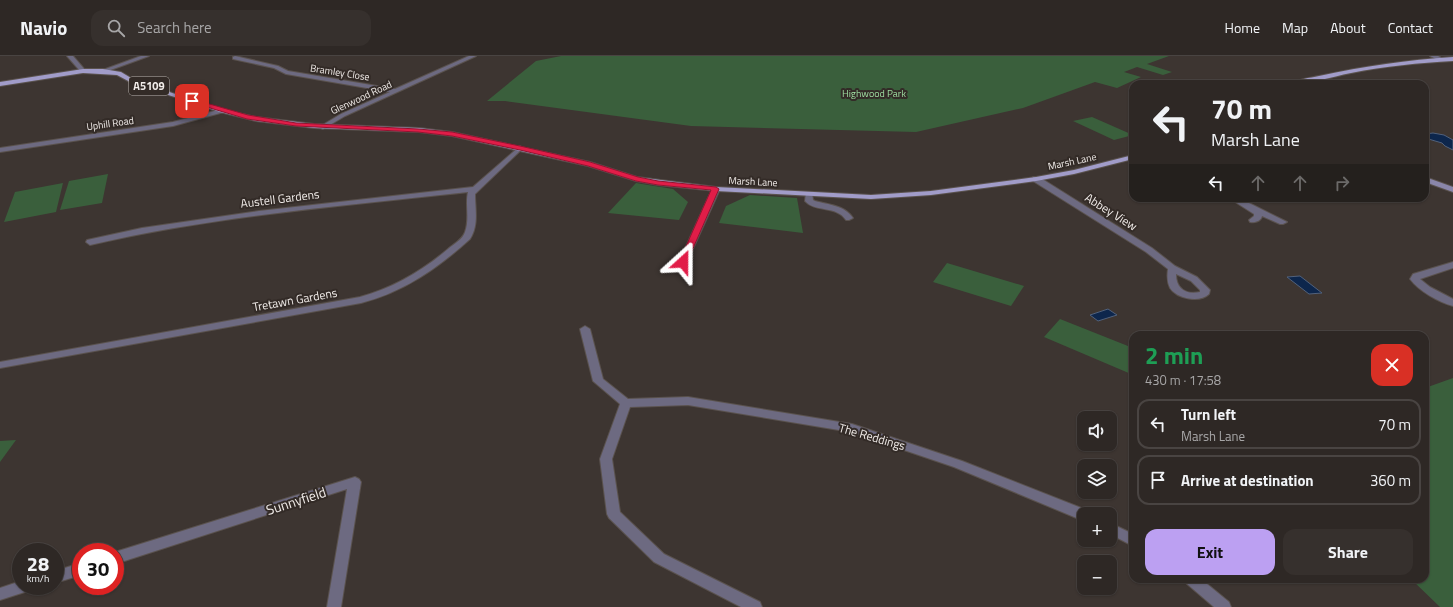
<!DOCTYPE html>
<meta charset="utf-8">
<style>
body{margin:0;font-family:"Titillium Web",sans-serif;background:#36302d;color:#f1f3f6;height:100vh;display:flex;flex-direction:column;font-size:15px;white-space:nowrap}
*{box-sizing:border-box;margin:0}
p{font-size:13px;color:#a7a6a7}
.icon{flex:none;width:22px;height:22px;fill:none;stroke:currentColor;stroke-width:2;stroke-linecap:round;stroke-linejoin:round}
.map{position:relative;flex:1;overflow:hidden}
.details{position:absolute;left:1129px;top:275px;width:300px;height:252px;display:flex;flex-direction:column;background:#2e2825;border-radius:12px;box-shadow:0 1px 3px #0004,0 0 0 1px #494442}
.details>*{flex:none}
.top-card{position:absolute;left:1129px;top:24px;width:300px;height:122px;border-radius:12px;box-shadow:0 1px 3px #0004,0 0 0 1px #494442;background:#2e2825;color:#f1f3f6;overflow:hidden}
.controls{position:absolute;left:1077px;top:355px;display:grid;gap:8px}
.controls a{display:grid;place-items:center;width:40px;height:40px;border-radius:8px;background:#2e2825;box-shadow:0 1px 3px #0004,0 0 0 1px #494442;font-size:20px}
.speed{position:absolute;left:12px;top:487px;display:flex;gap:8px;font-size:20px;font-weight:700;text-align:center}
.speed>*{display:grid;place-content:center;width:52px;height:52px;border-radius:50%;background:#2e2825;box-shadow:0 1px 3px #0004,0 0 0 1px #494442;line-height:1}
.speed small{font-size:10px;font-weight:400}
.speed .limit{border:6px solid #d22;background:#fff;color:#111}
.pin{position:absolute;display:grid;place-items:center;width:34px;height:34px;color:#fff;margin:-17px;border-radius:8px;box-shadow:0 2px 6px #0006}
.me{position:absolute;width:44px;margin:-22px;rotate:24deg;stroke-linejoin:round;filter:drop-shadow(0 0 3px #0008)}
.turn{display:flex;align-items:center;gap:14px;height:84px;padding:0 16px;font-size:18px}
.turn .icon{width:52px;height:52px;stroke-width:2.5}
.turn b{display:block;font-size:28px;line-height:34px}
.lanes{display:flex;align-items:center;height:38px;padding:0 16px;background:#0003;justify-content:center;gap:20px;direction:ltr}
.lanes .off{opacity:.35}
.round{display:grid;place-items:center;flex:none;width:42px;height:42px;border-radius:12px;background:#36302d}
.summary{display:flex;align-items:center;justify-content:space-between;height:68px;padding:0 16px}
h1{font-size:24px;font-weight:700;line-height:30px;color:#1e9e55}
.cta{display:flex;gap:8px;margin-top:auto;padding:8px 16px}
.cta a{flex:1;height:46px;border-radius:12px;background:#bca0f2;color:#111;font-size:16px;font-weight:700;line-height:46px;text-align:center}
.cta a+a{background:#36302d;color:#f1f3f6}
ul{padding:0;list-style:none}
li{display:flex;align-items:center;gap:12px;height:50px;margin:0 8px 6px;padding:0 8px;border:2px solid #494442;border-radius:12px}
li div{flex:1}
li b{display:block;font-size:15px}
li em{font-style:normal}
header{display:flex;align-items:center;gap:24px;box-sizing:border-box;height:56px;padding:0 20px;background:#2e2825;border-bottom:1px solid #494442}
header strong{font-size:19px}
nav{display:flex;gap:22px;margin-inline-start:auto;font-size:14px}
.search{width:280px;height:36px;background:#36302d;display:flex;align-items:center;gap:10px;box-sizing:border-box;padding:0 14px;border-radius:12px;color:#a7a6a7;font-size:15px}
.map>svg:first-child{display:block}
</style>
<header>
<strong>Navio</strong>
<div class="search"><svg class="icon" aria-label="search" viewBox="0 0 24 24"><circle cx="10" cy="10" r="6"/><path d="M15 15l6 6"/></svg>Search here</div>
<nav><a>Home</a><a>Map</a><a>About</a><a>Contact</a></nav>
</header>
<div class="map">
<svg width="1453" height="551" viewBox="0 0 1453 551">
<rect width="100%" height="100%" fill="#3d3531"/>
<g fill="#3a5f3c">
<polygon points="561,0 1169,0 1147,8 1172,16 1163,19 1137,11 1124,16 1141,21 1117,32 1095,26 1023,52 916,76 691,70 505,45 487,45 536,5"/>
<polygon points="1092,61 1133,79 1114,84 1073,65"/>
<polygon points="108,118 102,147 60,154 69,125"/>
<polygon points="63,127 56,156 4,166 15,136"/>
<polygon points="636,127 673,133 688,146 679,164 608,157"/>
<polygon points="750,139 797,142 803,177 719,167 726,150"/>
<polygon points="947,207 1024,230 1011,250 933,226"/>
<polygon points="1060,263 1133,292 1133,315 1131,318 1044,281"/>
<polygon points="1453,322 1453,551 1440,551 1411,523 1425,523 1425,332"/>
<polygon points="16,384 0,406 0,385"/>
</g>
<g fill="#0d264c" stroke="#51617b">
<polygon points="1433,77 1444,79 1453,84 1453,94 1445,90 1442,87 1425,82 1425,78"/>
<polygon points="1300,220 1322,237 1309,238 1287,221"/>
<polygon points="1108,253 1117,259 1098,265 1090,259"/>
</g>
<g fill="none" stroke-linecap="round" stroke-linejoin="round">
<defs>
<g id="street">
<polygon points="67,0 73,0 85,14 85,16 81,16"/>
<polygon points="141,0 149,0 105,16 100,15"/>
<polygon points="235,0 278,10 288,15 395,33 469,0 476,0 345,60 323,73 321,72 321,70 341,58 390,36 286,18 274,12 233,3 233,1"/>
<polygon points="1430,0 1438,0 1445,4 1440,5"/>
<polygon points="222,53 225,55 224,56 173,70 0,96 0,92 173,66"/>
<path d="M 520,90 L 523,92 L 522,93 L 475,138 C 475,153 479,169 470,183 C 438,212 404,236 361,247 L 0,312 L 0,306 L 360,241 C 393,232 422,215 448,193 C 454,188 463,183 465,176 C 470,163 465,149 468,136 C 342,150 214,160 90,189 L 86,186 L 87,184 L 142,172 L 259,155 L 473,131 Z"/>
<path d="M 1033,121 L 1039,121 L 1152,192 L 1175,210 L 1197,221 L 1210,234 L 1209,238 C 1200,247 1177,243 1170,232 C 1167,226 1167,220 1168,213 L 1146,196 L 1033,125 ZM 1176,218 L 1191,225 L 1200,234 L 1200,236 C 1186,239 1176,233 1176,218 Z"/>
<polygon points="713,131 716,131 720,133 687,206 683,209 680,208 679,206"/>
<path d="M 806,136 L 812,136 L 813,144 L 815,145 C 829,149 844,149 853,162 L 849,164 L 846,164 C 836,149 816,157 805,145 Z"/>
<path d="M 1229,142 L 1239,142 L 1287,166 L 1283,168 L 1280,168 L 1262,160 C 1261,165 1255,167 1250,166 L 1249,164 L 1254,160 L 1254,158 Z"/>
<path d="M 1453,206 L 1453,212 L 1420,223 L 1430,231 L 1453,243 L 1453,250 C 1438,246 1419,235 1410,223 L 1413,218 Z"/>
<polygon points="585,270 590,273 603,323 628,343 688,341 852,368 962,405 1089,455 1090,458 1084,458 1084,464 1079,463 954,411 851,376 688,349 630,351 612,403 620,456 664,498 760,546 762,551 741,551 654,506 609,462 607,458 600,403 620,348 593,325 580,273"/>
<polygon points="355,421 359,423 361,426 341,551 327,551 347,433 115,508 115,496"/>
<polygon points="1110,467 1133,478 1133,490 1110,478"/>
<polygon points="81,507 81,519 55,527 55,515"/>
<polygon points="1184,523 1201,523 1229,546 1231,551 1214,551 1186,527"/>
<polygon points="21,525 21,530 33,530 31,534 0,544 0,532"/>
</g>
<polygon id="secondary" points="1425,121 1453,131 1453,136 1425,126"/>
<g id="primary">
<path d="M 1453,1 L 1453,5 C 1419,7 1385,10 1351,17 C 1331,21 1310,28 1290,28 C 1297,23 1310,22 1319,20 C 1364,10 1408,4 1453,1 Z"/>
<polygon points="83,13 103,13 121,16 136,25 224,54 256,61 314,68 419,72 452,76 590,106 637,121 716,131 871,139 931,135 1036,121 1074,114 1133,99 1133,103 1074,118 1036,125 931,139 871,143 716,135 658,129 636,125 588,110 452,80 419,76 314,72 256,65 220,56 132,27 117,19 83,17 0,30 0,26"/>
</g>
</defs>
<use href="#street" stroke="#5a524e" stroke-width="2"/>
<use href="#secondary" stroke="#5a524e" stroke-width="2"/>
<use href="#primary" stroke="#5a524e" stroke-width="2"/>
<use href="#street" fill="#6d6a81" fill-rule="evenodd"/>
<use href="#secondary" fill="#8a86aa" fill-rule="evenodd"/>
<use href="#primary" fill="#a19cc9" fill-rule="evenodd"/>
</g>
<polygon fill="#e11d48" stroke="#92132f" points="192,43 248,59 296,67 418,73 452,76 520,90 590,106 638,121 658,125 716,131 719,133 687,206 683,209 679,206 711,134 658,129 636,125 588,110 520,94 452,80 418,76 296,70 247,63 190,46 190,45"/>
<g text-anchor="middle" stroke-width="4" stroke-linejoin="round" paint-order="stroke">
<g font-size="10" fill="#f1ece9" stroke="#332b27">
<text transform="translate(340 16) rotate(9)" y="4">Bramley Close</text>
<text transform="translate(361 41) rotate(-25)" y="4">Glenwood Road</text>
<text transform="translate(110 67) rotate(-8)" y="4">Uphill Road</text>
<text transform="translate(1072 105) rotate(-12)" y="4">Marsh Lane</text>
<text transform="translate(753 125) rotate(3)" y="4">Marsh Lane</text>
</g>
<g font-size="10" fill="#9ddda0" stroke="#332b27">
<text x="874" y="41">Highwood Park</text>
</g>
<rect fill="#332b27" stroke="#b8b2af" stroke-width="1" x="129" y="21" width="40" height="18" rx="3"/>
<g font-size="11" font-weight="bold" fill="#f1ece9">
<text x="149" y="34">A5109</text>
</g>
<g font-size="12" fill="#f1ece9" stroke="#332b27">
<text transform="translate(280 143) rotate(-7)" y="4">Austell Gardens</text>
<text transform="translate(1111 156) rotate(32)" y="4">Abbey View</text>
<text transform="translate(295 244) rotate(-10)" y="4">Tretawn Gardens</text>
<text transform="translate(872 381) rotate(16)" y="4">The Reddings</text>
</g>
<g font-size="14" fill="#f1ece9" stroke="#332b27">
<text transform="translate(296 445) rotate(-18)" y="5">Sunnyfield</text>
</g>
</g>
</svg>
<div class="controls">
<a><svg class="icon" aria-label="sound" viewBox="0 0 24 24"><path d="M4 9h4l5-4v14l-5-4H4zM17 9q2 3 0 6"/></svg></a>
<a><svg class="icon" aria-label="layers" viewBox="0 0 24 24"><path d="M12 4l9 5-9 5-9-5zM3 14l9 5 9-5"/></svg></a>
<a>+</a>
<a>−</a>
</div>
<div class="speed"><div>28<small>km/h</small></div><div class="limit">30</div></div>
<div class="pin" style="left:192px;top:45px;background:#d93025"><svg class="icon" aria-label="arrive" viewBox="0 0 24 24"><path d="M6 21V4h12l-3 4 3 4H6"/></svg></div>
<svg class="me" style="left:683px;top:206px" viewBox="-20 -20 40 40"><path d="M0-17L14 15 0 8-14 15z" fill="#e11d48" stroke="#fff" stroke-width="4"/></svg>
<div class="top-card">
<div class="turn"><svg class="icon" aria-label="left" viewBox="0 0 24 24"><path d="M17 20v-9H6M10 6l-5 5 5 5"/></svg><div><b>70 m</b>Marsh Lane</div></div>
<div class="lanes"><svg class="icon" aria-label="left" viewBox="0 0 24 24"><path d="M17 20v-9H6M10 6l-5 5 5 5"/></svg><svg class="icon off" aria-label="ahead" viewBox="0 0 24 24"><path d="M12 20V5M6 11l6-6 6 6"/></svg><svg class="icon off" aria-label="ahead" viewBox="0 0 24 24"><path d="M12 20V5M6 11l6-6 6 6"/></svg><svg class="icon off" aria-label="right" viewBox="0 0 24 24"><path d="M7 20v-9h11M14 6l5 5-5 5"/></svg></div>
</div>
<section class="details">
<div class="summary"><div><h1>2 min</h1><p>430 m · 17:58</p></div><a class="round" style="background:#d93025;color:#fff"><svg class="icon" aria-label="close" viewBox="0 0 24 24"><path d="M6 6l12 12M18 6L6 18"/></svg></a></div>
<ul>
<li><svg class="icon" aria-label="left" viewBox="0 0 24 24"><path d="M17 20v-9H6M10 6l-5 5 5 5"/></svg><div><b>Turn left</b><p>Marsh Lane</p></div><em>70 m</em></li>
<li><svg class="icon" aria-label="arrive" viewBox="0 0 24 24"><path d="M6 21V4h12l-3 4 3 4H6"/></svg><div><b>Arrive at destination</b></div><em>360 m</em></li>
</ul>
<div class="cta"><a>Exit</a><a>Share</a></div>
</section>
</div>
